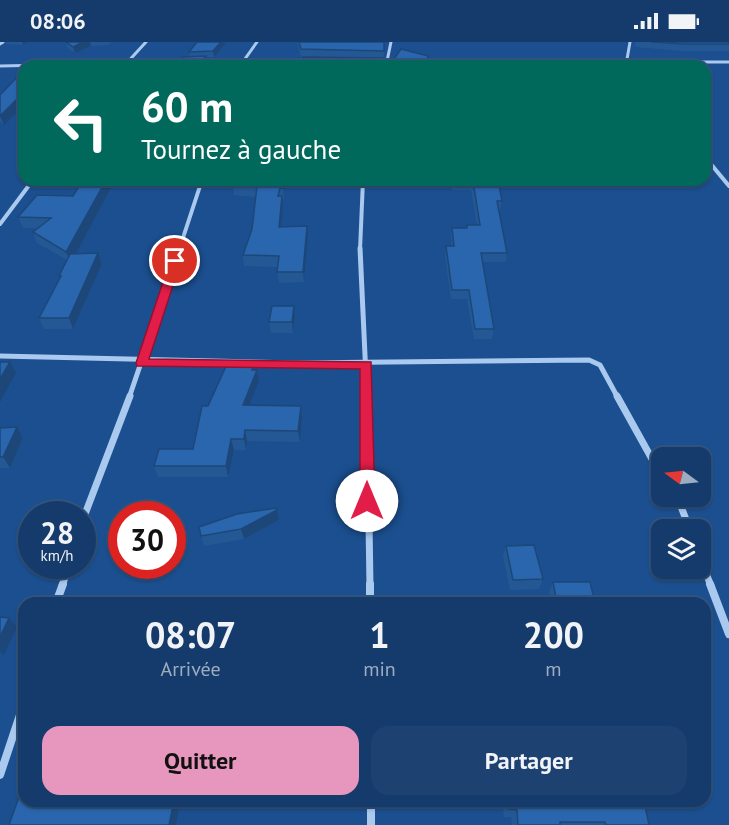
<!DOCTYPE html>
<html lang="fr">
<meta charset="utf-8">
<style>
body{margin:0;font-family:"PT Sans",sans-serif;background:#1d4271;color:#f1f3f6;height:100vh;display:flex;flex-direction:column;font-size:22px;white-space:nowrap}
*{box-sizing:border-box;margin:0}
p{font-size:20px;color:#9dadc1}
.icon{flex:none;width:33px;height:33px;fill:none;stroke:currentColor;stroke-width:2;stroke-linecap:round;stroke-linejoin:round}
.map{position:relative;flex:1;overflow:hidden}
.details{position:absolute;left:18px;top:555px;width:693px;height:210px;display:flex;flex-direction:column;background:#143b6b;border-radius:18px;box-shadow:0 2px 4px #0004,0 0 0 2px #33557e}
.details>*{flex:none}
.guide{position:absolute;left:18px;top:18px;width:693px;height:126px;border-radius:18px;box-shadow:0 2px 4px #0004,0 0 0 2px #33557e;background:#00695c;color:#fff;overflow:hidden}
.needle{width:39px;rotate:285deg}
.fabs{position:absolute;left:651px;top:405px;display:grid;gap:12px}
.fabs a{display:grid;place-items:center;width:60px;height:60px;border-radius:12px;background:#143b6b;box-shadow:0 2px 4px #0004,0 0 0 2px #33557e;font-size:30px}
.speed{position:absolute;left:18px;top:459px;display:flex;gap:12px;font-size:30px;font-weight:700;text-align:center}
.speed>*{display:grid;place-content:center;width:78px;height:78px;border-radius:50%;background:#143b6b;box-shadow:0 2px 4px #0004,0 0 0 2px #33557e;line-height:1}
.speed small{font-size:15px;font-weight:400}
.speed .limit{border:9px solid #d22;background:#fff;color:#111}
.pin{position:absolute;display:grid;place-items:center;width:51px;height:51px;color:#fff;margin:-26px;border:3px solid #fff;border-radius:50%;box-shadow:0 2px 6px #0007}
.me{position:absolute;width:66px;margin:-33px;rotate:0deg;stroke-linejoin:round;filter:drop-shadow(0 0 4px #0008)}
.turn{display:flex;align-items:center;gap:21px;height:126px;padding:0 24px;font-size:27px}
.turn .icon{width:78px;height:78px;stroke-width:2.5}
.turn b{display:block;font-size:42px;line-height:51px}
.eta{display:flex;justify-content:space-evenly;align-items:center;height:102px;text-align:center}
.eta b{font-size:36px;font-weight:600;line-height:42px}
.button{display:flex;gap:12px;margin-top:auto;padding:12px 24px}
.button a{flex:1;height:69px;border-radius:18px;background:#e797bd;color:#111;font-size:24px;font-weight:600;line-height:69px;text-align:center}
.button a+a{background:#1d4271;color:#f1f3f6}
.status{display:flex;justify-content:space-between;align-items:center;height:42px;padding:0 30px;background:#143b6b;direction:ltr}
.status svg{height:16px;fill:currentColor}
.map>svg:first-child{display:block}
</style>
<div class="status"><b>08:06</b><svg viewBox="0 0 49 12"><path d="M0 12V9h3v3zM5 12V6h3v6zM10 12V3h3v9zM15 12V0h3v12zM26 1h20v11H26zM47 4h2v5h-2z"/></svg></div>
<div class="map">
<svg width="729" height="783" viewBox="0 0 729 783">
<rect width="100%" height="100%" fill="#1b4f8f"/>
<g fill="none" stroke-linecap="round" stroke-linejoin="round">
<g stroke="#a9c9ee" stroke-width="3">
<polyline points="0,2 3,0"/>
<polyline points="202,19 308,18"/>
<polyline points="626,20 729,20"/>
<polyline points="626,23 630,0"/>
<polyline points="0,24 185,20"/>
<polyline points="124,24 146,0"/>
<polyline points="240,24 257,0"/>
<polyline points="386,24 391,0"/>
</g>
<g stroke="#a9c9ee" stroke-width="4">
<polyline points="705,115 729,144"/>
<polyline points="0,182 33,138"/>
<polyline points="179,208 202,138"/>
<polyline points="360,208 363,138"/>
</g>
<g stroke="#a9c9ee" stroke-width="5">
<polyline points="360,206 367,356"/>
<polyline points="0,314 294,321 589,318 600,323 618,356"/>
<polyline points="129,356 180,206"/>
</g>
<g stroke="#a9c9ee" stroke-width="7">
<polyline points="367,354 370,544"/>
<polyline points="617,354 662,435"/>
<polyline points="677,454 690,488"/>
<polyline points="82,480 130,354"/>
<polyline points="700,516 711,544"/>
<polyline points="62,544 69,524"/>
</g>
<g stroke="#a9c9ee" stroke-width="8">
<polyline points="370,542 370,561"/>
<polyline points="710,542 729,592"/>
<polyline points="56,561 63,542"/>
<polyline points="0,733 24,661"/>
<polyline points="371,759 371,783"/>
</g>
</g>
<g fill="#245895">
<polygon points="5,0 29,0 23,3 6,2"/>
<polygon points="65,0 111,0 109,3 91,4 75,11 68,6"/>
<polygon points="197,0 226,1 214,15 207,15 208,23 207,24 175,24 190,14 189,10"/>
<polygon points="297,0 384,0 384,16 301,15"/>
<polygon points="635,0 729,0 729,9 682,9 636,5"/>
<polygon points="0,53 4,83 0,79"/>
<polygon points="83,138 115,138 75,212 98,211 102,222 73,287 44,287 39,276 60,237 59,234 67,218 37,201 33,190 38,186 23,186 18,175 73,154"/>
<polygon points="451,138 498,138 502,159 500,168 499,168 507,211 506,220 482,220 494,287 492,297 474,297 467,257 451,257 445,214 446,204 452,204 451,195 452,186 466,186 467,183 477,183 471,148 452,148"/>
<polygon points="233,143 283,146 284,157 282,156 283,165 281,185 308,195 304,240 279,241 277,230 278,225 244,224 243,213 252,187 256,155 234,153"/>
<polygon points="294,264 295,275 293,291 271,291 269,280"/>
<polygon points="253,325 254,328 257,328 259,339 249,363 301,364 302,375 300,400 247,399 246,408 234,408 228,435 158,435 154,424 193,407 208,364"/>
<polygon points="0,386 23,396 10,426 0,426"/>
<polygon points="279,478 244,497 204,504 201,494"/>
<polygon points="506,504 543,537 539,547 510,548 503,514"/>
<polygon points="553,540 595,561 551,561 549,550"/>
<polygon points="502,759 644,759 649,783 512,783 511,775 504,775"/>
</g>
<g fill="#1d4779">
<polygon points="22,0 29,0 23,3"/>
<polygon points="83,0 90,0 91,4 75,11 73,5"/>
<polygon points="221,0 226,1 214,15 213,9"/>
<polygon points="206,14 208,23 207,24 198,24"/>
<polygon points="24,50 24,63 4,83 0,74"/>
<polygon points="106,138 115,138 71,221 66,210"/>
<polygon points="282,154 283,165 280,196 279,185"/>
<polygon points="307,184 308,195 304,240 303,230"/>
<polygon points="98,211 102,222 73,287 69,276"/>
<polygon points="294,264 295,275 293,291 292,280"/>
<polygon points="10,320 16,331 0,360 0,337"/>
<polygon points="253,325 255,334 257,328 259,339 245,374 243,363"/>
<polygon points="301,364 302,375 300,400 298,389"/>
<polygon points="17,385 23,396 10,426 3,415"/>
<polygon points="245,388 247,399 246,408 244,397"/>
<polygon points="231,397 234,408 228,435 226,424"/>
<polygon points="277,468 279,478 244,497 241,487"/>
<polygon points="9,576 17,585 4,613 0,609 0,595"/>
<polygon points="174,759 180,759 176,783 169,783"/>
</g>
<g fill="#2a66ad" stroke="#1d4779" stroke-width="1.5">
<polygon points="66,0 83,0 73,5"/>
<polygon points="197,0 221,0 213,9 189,10"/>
<polygon points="299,0 384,0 384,9 301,7"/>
<polygon points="651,0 729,0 729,2 683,2"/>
<polygon points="401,7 428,14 426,24 389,24"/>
<polygon points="206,14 198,24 175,24 183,15"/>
<polygon points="303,15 383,16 385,18 384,24 300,24"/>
<polygon points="428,22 481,24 429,24"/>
<polygon points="24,28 24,50 0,74 0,53"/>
<polygon points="83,138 106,138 66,210 33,190 51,176 18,175 37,153 73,154"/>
<polygon points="237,138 272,138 283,146 280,146 278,154 282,154 279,185 307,184 303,230 277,230 279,214 243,213 252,187 257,144 233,143"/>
<polygon points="453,138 498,138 502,159 497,159 507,211 481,211 494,287 475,287 469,248 452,248 446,204 454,204 452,186 467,186 467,183 480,183 473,139 453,139"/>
<polygon points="98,211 69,276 39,276 61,234 59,234 70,212"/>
<polygon points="272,264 294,264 292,280 269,280"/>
<polygon points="0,320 10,320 0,337"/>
<polygon points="227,322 253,325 252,328 257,328 243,363 301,364 298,389 245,388 244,397 231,397 226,424 154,424 159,407 193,407 202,364 208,364"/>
<polygon points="17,385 3,415 0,415 0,386"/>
<polygon points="276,466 277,468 241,487 201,494 199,485 237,472"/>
<polygon points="534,503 543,537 513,538 506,504"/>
<polygon points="553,540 590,540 595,561 557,561"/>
<polygon points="0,575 9,576 0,595"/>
<polygon points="24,741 24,759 174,759 169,783 9,783"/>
<polygon points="508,759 644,759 649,783 606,783 605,780 560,780 560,783 518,783 517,768 509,767"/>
</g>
<polygon fill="#e11d48" stroke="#92132f" stroke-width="1.5" points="175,216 181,219 149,317 371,320 375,459 373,464 362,464 360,459 360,327 137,324 136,321 170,219"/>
</svg>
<div class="fabs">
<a><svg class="needle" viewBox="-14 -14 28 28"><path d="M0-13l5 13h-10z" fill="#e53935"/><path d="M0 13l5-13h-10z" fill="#9dadc1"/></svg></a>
<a><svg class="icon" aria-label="layers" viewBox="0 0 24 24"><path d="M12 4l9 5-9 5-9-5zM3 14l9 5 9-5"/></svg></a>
</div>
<div class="speed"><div>28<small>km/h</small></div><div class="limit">30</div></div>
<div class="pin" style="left:175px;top:219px;background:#d93025"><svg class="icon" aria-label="arrive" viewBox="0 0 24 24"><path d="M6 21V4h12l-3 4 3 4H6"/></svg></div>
<svg class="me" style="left:367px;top:459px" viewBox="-20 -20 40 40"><circle r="19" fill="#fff"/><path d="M0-13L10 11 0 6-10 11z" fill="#e11d48"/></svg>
<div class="guide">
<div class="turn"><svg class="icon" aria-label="left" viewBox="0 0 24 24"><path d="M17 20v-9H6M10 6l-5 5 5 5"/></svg><div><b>60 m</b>Tournez à gauche</div></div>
</div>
<section class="details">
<div class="eta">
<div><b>08:07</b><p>Arrivée</p></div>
<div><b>1</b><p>min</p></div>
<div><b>200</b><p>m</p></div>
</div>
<div class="button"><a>Quitter</a><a>Partager</a></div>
</section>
</div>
